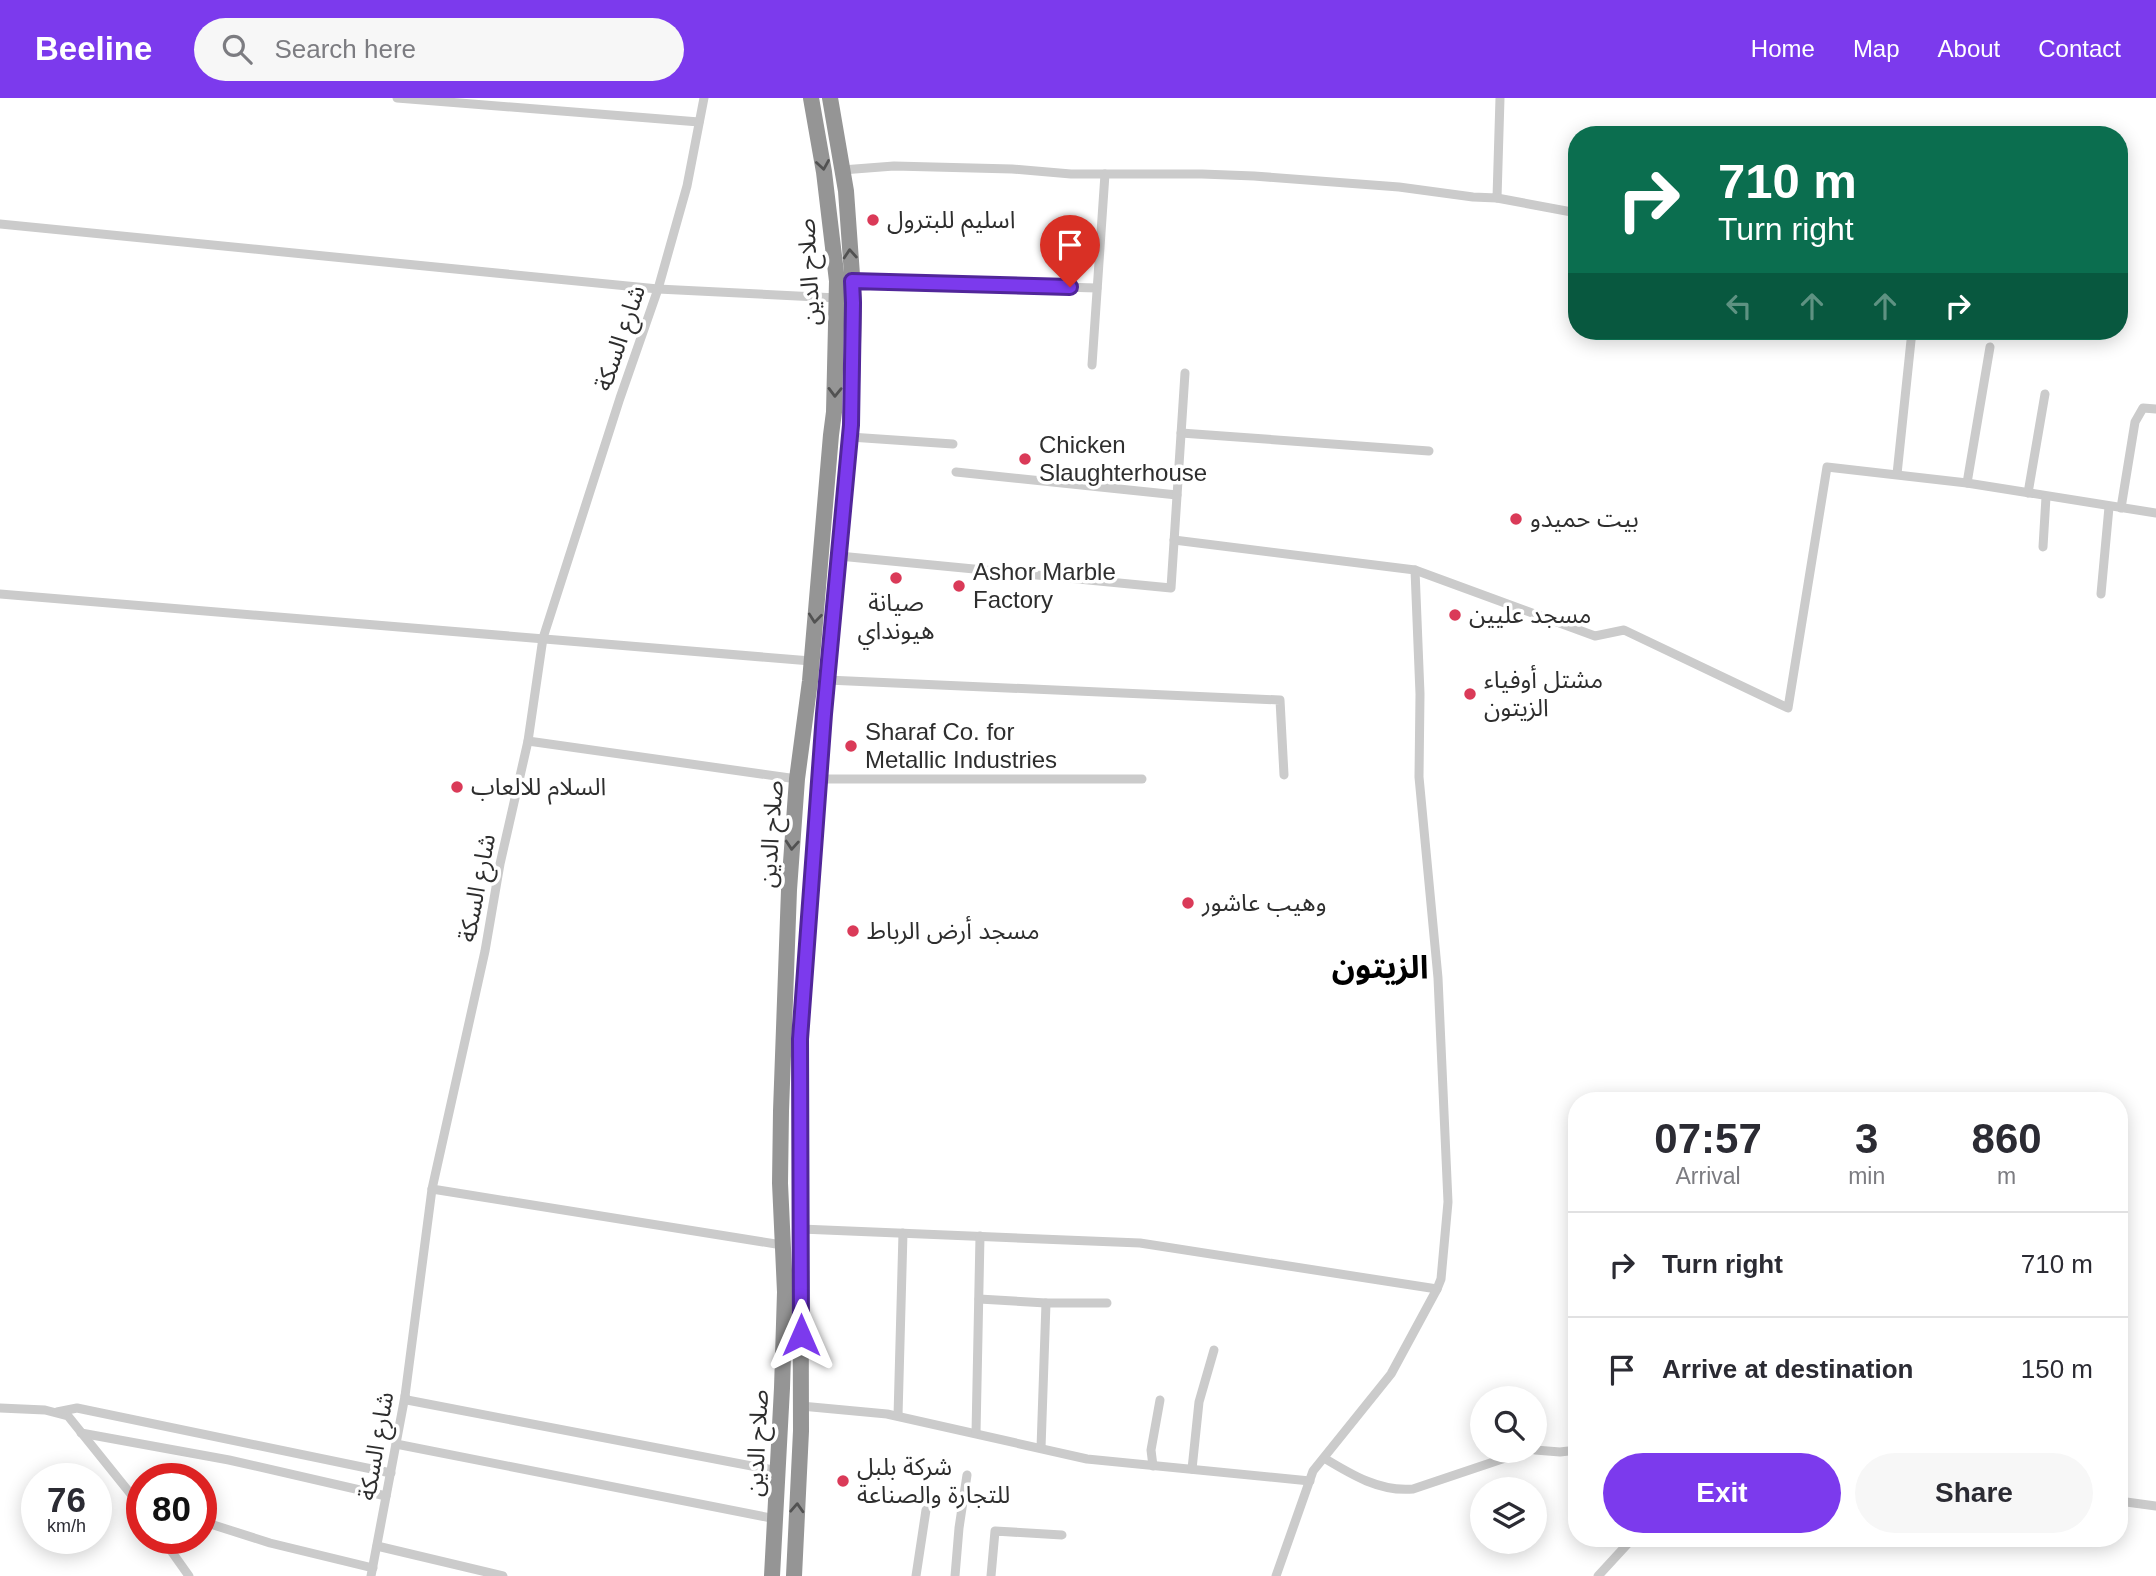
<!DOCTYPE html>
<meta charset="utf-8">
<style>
body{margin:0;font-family:Arial,"Noto Sans Arabic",sans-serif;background:#f7f7f7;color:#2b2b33;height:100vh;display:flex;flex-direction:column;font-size:26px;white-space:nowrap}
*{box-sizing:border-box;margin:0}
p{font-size:23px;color:#7c7c81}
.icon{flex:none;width:38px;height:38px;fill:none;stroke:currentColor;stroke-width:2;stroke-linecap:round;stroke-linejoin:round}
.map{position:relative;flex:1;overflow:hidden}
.side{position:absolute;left:1568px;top:994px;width:560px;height:455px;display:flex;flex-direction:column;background:#fff;border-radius:28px;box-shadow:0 4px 18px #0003}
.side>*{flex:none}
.banner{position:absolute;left:1568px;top:28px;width:560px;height:214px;border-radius:28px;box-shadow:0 4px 18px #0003;background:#0b6e4f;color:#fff;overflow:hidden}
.controls{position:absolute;left:1470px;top:1288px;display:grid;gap:14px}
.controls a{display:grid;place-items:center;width:77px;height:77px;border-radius:50%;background:#fff;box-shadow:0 4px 18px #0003;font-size:35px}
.speed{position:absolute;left:21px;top:1365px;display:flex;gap:14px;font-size:35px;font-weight:700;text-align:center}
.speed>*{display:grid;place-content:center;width:91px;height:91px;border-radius:50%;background:#fff;box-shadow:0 4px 18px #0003;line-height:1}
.speed small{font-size:18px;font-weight:400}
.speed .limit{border:10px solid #d22;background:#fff;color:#111}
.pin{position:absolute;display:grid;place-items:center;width:60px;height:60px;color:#fff;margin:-72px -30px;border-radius:50% 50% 50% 0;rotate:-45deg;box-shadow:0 0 7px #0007}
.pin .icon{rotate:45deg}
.me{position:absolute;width:77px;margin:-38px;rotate:0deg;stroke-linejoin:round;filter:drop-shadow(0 0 5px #0008)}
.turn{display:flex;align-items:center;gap:24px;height:147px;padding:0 35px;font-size:32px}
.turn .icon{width:91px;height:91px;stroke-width:2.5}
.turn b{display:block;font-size:49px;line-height:60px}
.lanes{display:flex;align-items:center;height:66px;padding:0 35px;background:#0003;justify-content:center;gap:35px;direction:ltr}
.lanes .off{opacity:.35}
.eta{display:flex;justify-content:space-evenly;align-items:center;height:119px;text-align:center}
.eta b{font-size:42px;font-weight:700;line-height:49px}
.cta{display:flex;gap:14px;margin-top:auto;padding:14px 35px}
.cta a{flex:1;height:80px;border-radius:42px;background:#7c3aed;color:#fff;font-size:28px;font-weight:700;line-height:80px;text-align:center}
.cta a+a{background:#f7f7f7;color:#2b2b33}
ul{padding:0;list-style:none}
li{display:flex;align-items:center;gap:21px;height:105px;padding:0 35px;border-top:2px solid #e1e1e2}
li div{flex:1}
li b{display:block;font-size:26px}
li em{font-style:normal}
header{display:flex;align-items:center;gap:42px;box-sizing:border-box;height:98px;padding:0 35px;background:#7c3aed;color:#fff}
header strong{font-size:33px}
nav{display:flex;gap:38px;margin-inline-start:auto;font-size:24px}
.search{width:490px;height:63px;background:#f7f7f7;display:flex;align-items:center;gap:18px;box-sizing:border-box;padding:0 24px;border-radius:38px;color:#7c7c81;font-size:26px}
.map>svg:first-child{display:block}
</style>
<header>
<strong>Beeline</strong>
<div class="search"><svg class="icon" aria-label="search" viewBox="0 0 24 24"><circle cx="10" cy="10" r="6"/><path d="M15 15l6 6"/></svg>Search here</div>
<nav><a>Home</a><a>Map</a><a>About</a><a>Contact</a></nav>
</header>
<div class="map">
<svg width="2156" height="1478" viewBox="0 0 2156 1478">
<rect width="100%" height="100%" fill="#fff"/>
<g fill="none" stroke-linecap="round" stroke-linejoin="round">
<g stroke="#cbcbcb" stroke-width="9">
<polyline points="397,0 699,24"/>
<polyline points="842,72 894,68 1012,71 1071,76 1202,76 1254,78 1399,89 1473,99 1497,100 1500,0"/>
<polyline points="1497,100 1577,115"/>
<polyline points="0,126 658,191 837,200"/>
<polyline points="852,183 1097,190"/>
<polyline points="1092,267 1105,76"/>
<polyline points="1181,335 1429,353"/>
<polyline points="850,339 953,346"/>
<polyline points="956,374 1177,397"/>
<polyline points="1897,376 1912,233"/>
<polyline points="1967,385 1990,249"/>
<polyline points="2028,395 2045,296"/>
<polyline points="2121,410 2135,324 2143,310 2156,311"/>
<polyline points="1174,442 1415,472 1595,538 1624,532 1788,610 1827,369 1967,385 2156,415"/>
<polyline points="2043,449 2046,399"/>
<polyline points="839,458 1171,490 1185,275"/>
<polyline points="0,496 811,563"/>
<polyline points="2101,496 2109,409"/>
<polyline points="827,582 1280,602 1284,677"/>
<polyline points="528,643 797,681"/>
<polyline points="819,681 1142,681"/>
<polyline points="432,1091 782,1147"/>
<polyline points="801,1131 1140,1145 1437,1191"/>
<polyline points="979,1201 1046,1205 1107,1205"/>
<polyline points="405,1298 407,1302 778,1373"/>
<polyline points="801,1308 887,1316 1087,1361 1310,1383"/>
<polyline points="0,1310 45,1312 68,1318 142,1410"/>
<polyline points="57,1314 77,1310 391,1375"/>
<polyline points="898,1318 903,1135"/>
<polyline points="81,1335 229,1362 386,1398"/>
<polyline points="976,1335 980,1138"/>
<polyline points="396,1346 776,1421"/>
<polyline points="1041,1350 1046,1205"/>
<polyline points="1535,1352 1560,1354 1577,1352"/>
<path d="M 1324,1360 C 1352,1377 1380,1394 1413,1391 L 1526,1353"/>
<polyline points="1153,1368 1151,1352 1160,1302"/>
<polyline points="1192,1371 1199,1304 1214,1252"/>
<polyline points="2119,1403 2156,1408"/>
<polyline points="201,1423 270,1445 373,1470"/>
<polyline points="162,1440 189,1478"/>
<polyline points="377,1448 503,1478"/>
<polyline points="371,1478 405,1298 432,1091 485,853 500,766 528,643 543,540 620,300 658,191 687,88 704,0"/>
<polyline points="916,1478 926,1412"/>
<polyline points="955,1478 959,1430 967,1377"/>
<polyline points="991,1478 995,1433 1062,1437"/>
<polyline points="1276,1478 1313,1373 1391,1276 1437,1191 1441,1181 1448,1104 1438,880 1419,679 1420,596 1415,472"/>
<polyline points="1598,1478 1633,1440"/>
</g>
<g stroke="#959595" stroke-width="16">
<polyline points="772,1478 782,1290 785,1194 780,1085 781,1013 789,792 797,681 810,583 831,337 834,314 837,183 824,74 811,0"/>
<polyline points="794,1478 801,1333 800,941 824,616 851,327 854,205 846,93 830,0"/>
</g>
</g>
<defs><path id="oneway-chevron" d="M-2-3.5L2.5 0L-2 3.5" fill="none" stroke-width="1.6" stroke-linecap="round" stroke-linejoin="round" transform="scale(1.75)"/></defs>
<g stroke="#525252">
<use href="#oneway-chevron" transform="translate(823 67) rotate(81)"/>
<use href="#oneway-chevron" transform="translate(850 156) rotate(-94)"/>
<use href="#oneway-chevron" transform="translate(835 294) rotate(91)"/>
<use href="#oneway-chevron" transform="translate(815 520) rotate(96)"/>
<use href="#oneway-chevron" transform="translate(792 747) rotate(94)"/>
<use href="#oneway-chevron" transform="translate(797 1410) rotate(-87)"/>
</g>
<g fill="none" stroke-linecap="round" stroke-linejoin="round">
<defs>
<polyline id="route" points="801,1237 800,941 824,616 851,327 853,205 852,183 1070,189"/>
</defs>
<use href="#route" stroke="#51269a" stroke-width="18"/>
<use href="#route" stroke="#7c3aed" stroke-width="12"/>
</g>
<g fill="#da3a58" stroke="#fff" stroke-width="2.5">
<circle cx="873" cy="122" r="7"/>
<circle cx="1025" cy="361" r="7"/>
<circle cx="1516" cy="421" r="7"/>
<circle cx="896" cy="480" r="7"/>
<circle cx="959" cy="488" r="7"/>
<circle cx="1455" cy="517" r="7"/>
<circle cx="1470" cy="596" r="7"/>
<circle cx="851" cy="648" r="7"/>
<circle cx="457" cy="689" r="7"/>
<circle cx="1188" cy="805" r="7"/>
<circle cx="853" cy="833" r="7"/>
<circle cx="843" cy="1383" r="7"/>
</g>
<g text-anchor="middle" stroke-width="7" stroke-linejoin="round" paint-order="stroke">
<g font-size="24" fill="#2e2e2e" stroke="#fff" text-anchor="start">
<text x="887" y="130">اسليم للبترول</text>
<text x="1039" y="355">Chicken<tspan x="1039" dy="28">Slaughterhouse</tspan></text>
<text x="1530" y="429">بيت حميدو</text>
<text x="973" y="482">Ashor Marble<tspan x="973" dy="28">Factory</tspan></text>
<text x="896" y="513" text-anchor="middle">صيانة<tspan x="896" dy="28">هيونداي</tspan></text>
<text x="1469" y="525">مسجد عليين</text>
<text x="1484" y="590">مشتل أوفياء<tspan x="1484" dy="28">الزيتون</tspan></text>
<text x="865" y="642">Sharaf Co. for<tspan x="865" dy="28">Metallic Industries</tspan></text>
<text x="471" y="697">السلام للالعاب</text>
<text x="1202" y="813">وهيب عاشور</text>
<text x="867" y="841">مسجد أرض الرباط</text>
<text x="857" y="1377">شركة بلبل<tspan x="857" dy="28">للتجارة والصناعة</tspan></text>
</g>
<g font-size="24" fill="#2e2e2e" stroke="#fff">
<text transform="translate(809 174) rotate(-93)" y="8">صلاح الدين</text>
<text transform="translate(620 240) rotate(-71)" y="8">شارع السكة</text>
<text transform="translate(771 736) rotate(-86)" y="8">صلاح الدين</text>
<text transform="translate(477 790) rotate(-79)" y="8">شارع السكة</text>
<text transform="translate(757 1345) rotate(-87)" y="8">صلاح الدين</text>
<text transform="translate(376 1348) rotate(-80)" y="8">شارع السكة</text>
</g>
<g font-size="32" font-weight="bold" fill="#000" stroke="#fff">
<text x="1380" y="880">الزيتون</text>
</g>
</g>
</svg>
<div class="controls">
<a><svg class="icon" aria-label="search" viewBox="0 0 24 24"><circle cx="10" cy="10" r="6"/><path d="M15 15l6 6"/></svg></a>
<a><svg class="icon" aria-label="layers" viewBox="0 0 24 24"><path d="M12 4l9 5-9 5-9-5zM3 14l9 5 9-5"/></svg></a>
</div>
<div class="speed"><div>76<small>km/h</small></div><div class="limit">80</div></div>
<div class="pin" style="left:1070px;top:189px;background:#d93025"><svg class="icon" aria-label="arrive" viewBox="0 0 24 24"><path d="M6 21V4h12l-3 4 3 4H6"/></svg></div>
<svg class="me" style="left:801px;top:1237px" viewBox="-20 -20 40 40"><path d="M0-17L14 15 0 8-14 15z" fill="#7c3aed" stroke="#fff" stroke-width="4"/></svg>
<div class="banner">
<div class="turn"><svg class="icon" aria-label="right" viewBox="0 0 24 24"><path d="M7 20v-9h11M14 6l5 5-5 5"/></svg><div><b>710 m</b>Turn right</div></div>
<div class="lanes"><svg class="icon off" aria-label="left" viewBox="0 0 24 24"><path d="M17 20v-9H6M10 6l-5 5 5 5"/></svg><svg class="icon off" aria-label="ahead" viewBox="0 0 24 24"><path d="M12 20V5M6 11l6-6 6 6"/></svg><svg class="icon off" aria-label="ahead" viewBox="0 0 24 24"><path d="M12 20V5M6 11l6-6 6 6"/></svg><svg class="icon" aria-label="right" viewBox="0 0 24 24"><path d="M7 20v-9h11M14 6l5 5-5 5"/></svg></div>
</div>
<section class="side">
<div class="eta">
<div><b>07:57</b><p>Arrival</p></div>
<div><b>3</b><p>min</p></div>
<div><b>860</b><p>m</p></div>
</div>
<ul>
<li><svg class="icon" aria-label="right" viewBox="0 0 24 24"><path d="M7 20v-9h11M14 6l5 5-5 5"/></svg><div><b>Turn right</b></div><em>710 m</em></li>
<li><svg class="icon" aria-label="arrive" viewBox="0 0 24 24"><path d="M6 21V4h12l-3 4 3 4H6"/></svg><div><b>Arrive at destination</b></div><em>150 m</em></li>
</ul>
<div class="cta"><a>Exit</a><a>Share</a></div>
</section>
</div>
